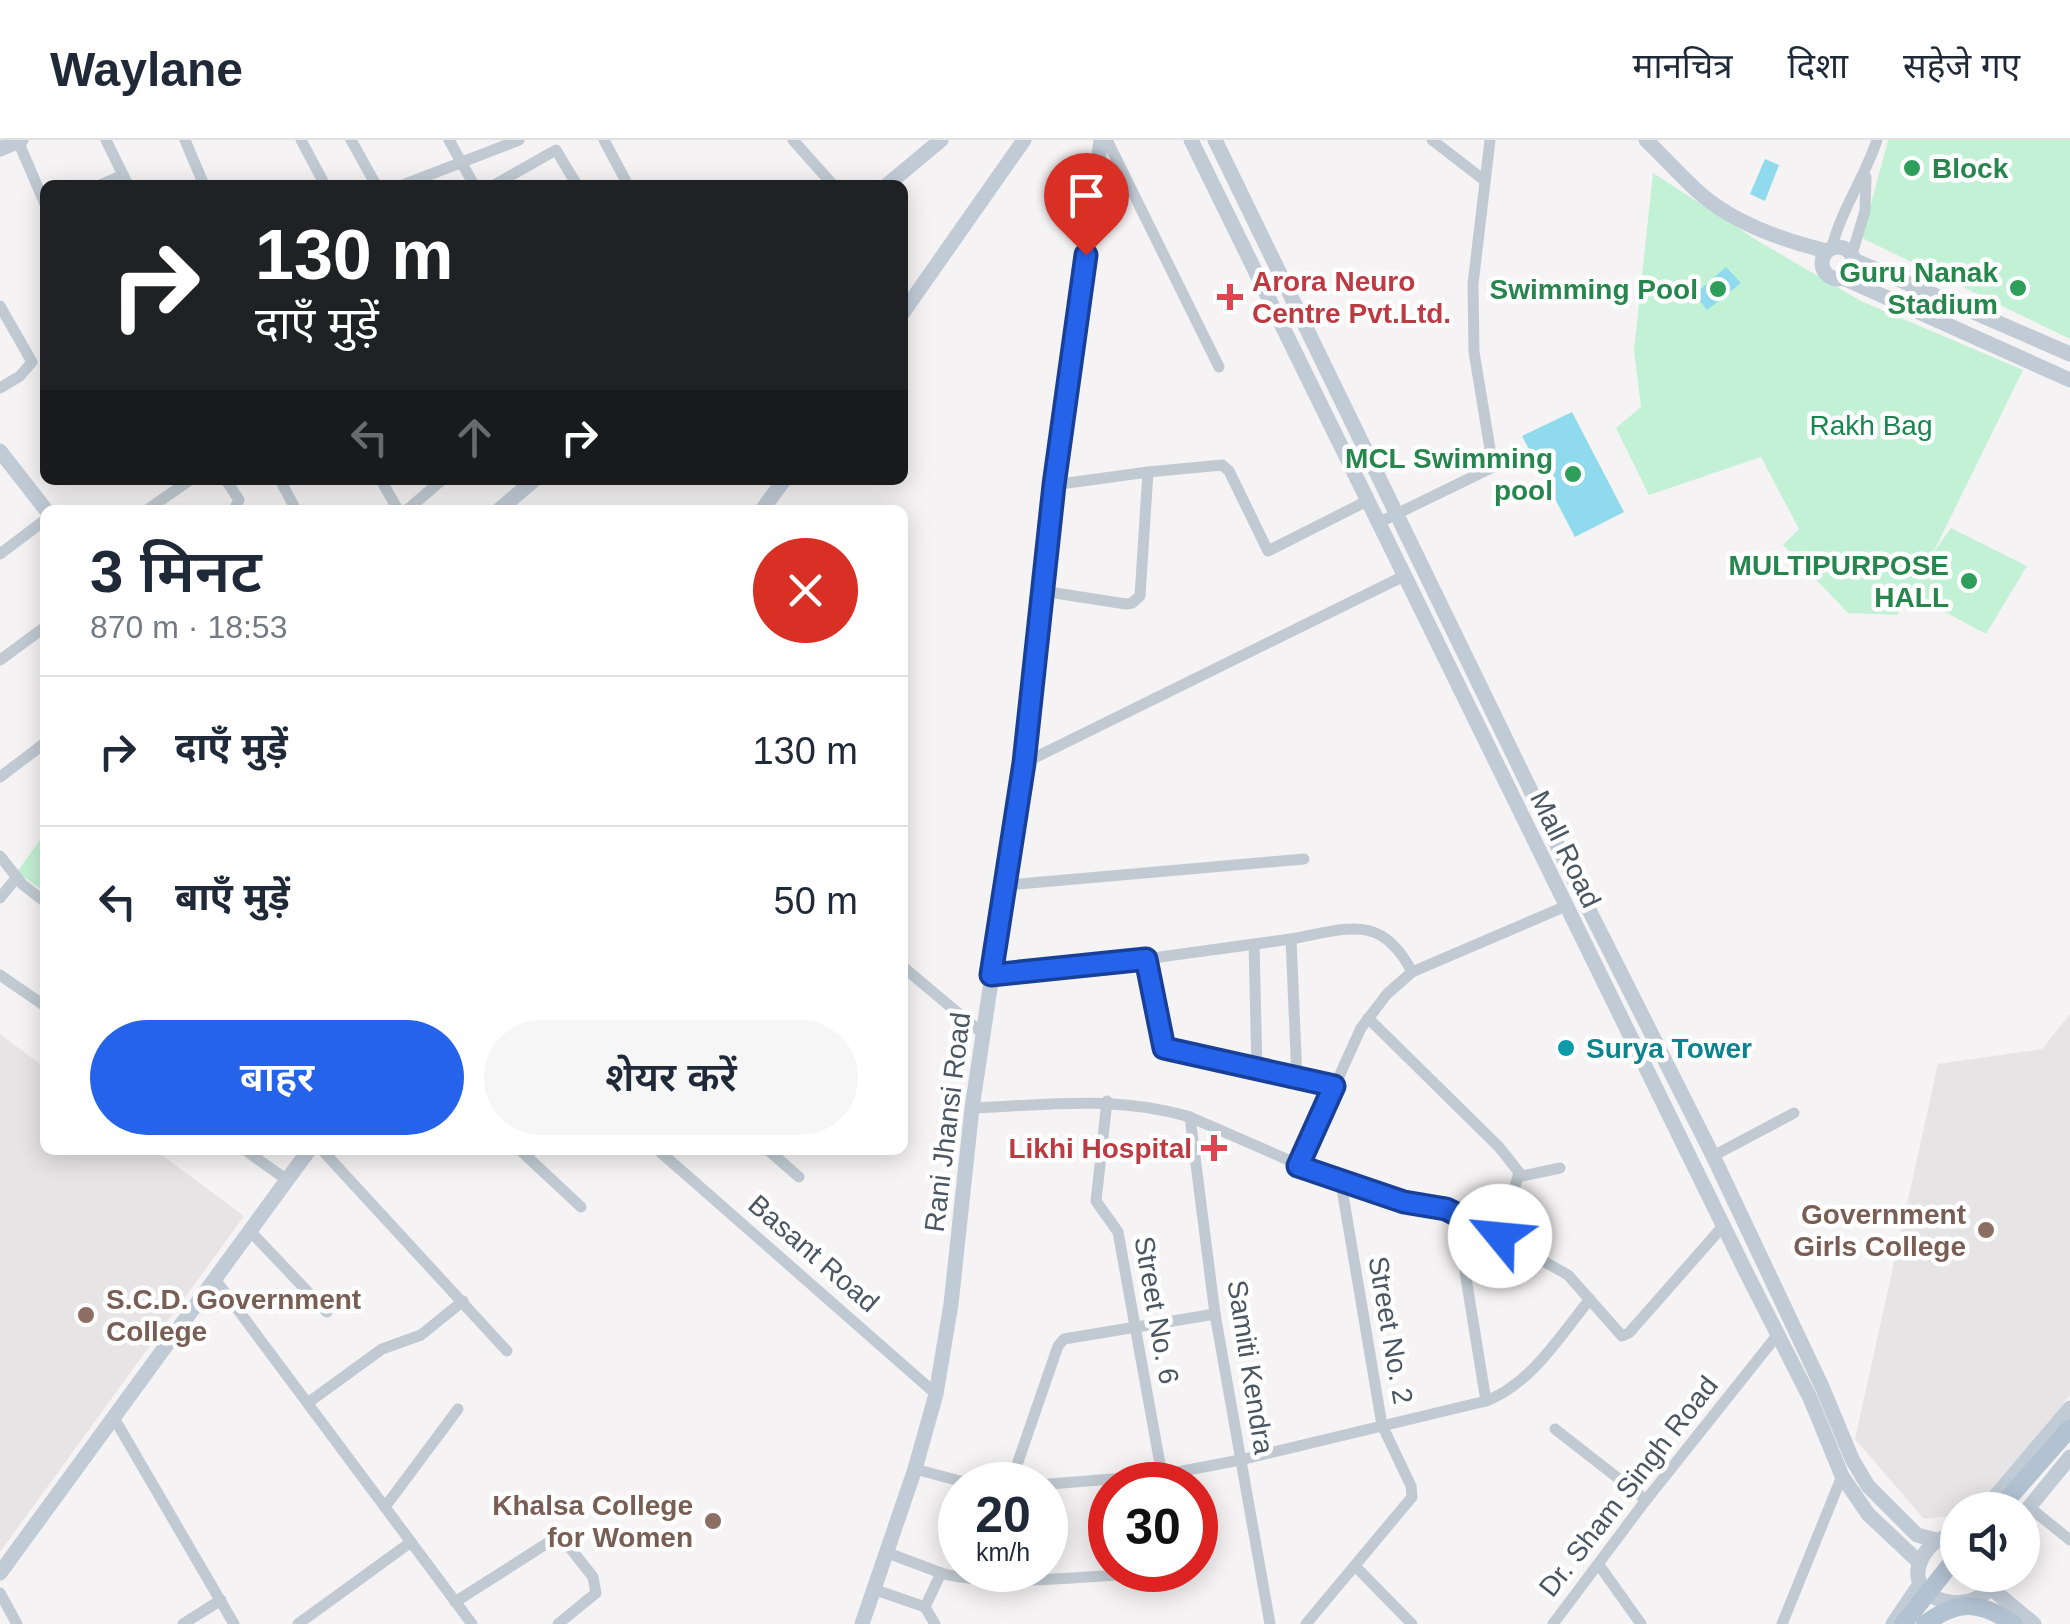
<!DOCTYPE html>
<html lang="hi">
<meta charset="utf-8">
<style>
body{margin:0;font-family:Helvetica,"Noto Sans Devanagari",sans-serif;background:#f6f6f7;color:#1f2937;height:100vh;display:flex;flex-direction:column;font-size:38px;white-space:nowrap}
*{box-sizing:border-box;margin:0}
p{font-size:32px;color:#747a83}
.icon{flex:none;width:55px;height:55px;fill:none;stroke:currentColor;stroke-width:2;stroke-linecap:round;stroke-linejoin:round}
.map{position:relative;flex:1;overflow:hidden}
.panel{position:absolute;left:40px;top:365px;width:868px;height:650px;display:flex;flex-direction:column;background:#fff;border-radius:15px;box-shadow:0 5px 25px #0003}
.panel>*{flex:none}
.banner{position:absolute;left:40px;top:40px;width:868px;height:305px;border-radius:15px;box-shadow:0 5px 25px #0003;background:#202124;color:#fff;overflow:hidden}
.fabs{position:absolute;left:1940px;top:1352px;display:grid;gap:20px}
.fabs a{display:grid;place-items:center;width:100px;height:100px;border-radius:50%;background:#fff;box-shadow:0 5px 25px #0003;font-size:50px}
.speed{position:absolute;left:938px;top:1322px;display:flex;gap:20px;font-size:50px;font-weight:700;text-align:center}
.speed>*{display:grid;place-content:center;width:130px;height:130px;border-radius:50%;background:#fff;box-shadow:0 5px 25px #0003;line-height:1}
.speed small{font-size:25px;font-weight:400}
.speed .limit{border:15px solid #d22;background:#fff;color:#111}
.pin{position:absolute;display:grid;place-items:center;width:85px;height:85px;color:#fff;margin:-102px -42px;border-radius:50% 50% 50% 0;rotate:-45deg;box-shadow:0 0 10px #0007}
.pin .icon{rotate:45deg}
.me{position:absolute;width:110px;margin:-55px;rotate:298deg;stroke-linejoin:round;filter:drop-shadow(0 0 8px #0008)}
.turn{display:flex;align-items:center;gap:35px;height:210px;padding:0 50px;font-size:45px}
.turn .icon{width:130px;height:130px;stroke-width:2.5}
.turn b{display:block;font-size:70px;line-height:85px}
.lanes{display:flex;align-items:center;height:95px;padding:0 50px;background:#0003;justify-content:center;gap:50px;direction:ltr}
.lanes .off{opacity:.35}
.round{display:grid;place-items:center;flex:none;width:105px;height:105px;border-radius:52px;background:#f6f6f7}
.summary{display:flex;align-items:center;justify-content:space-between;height:170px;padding:0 50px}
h1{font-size:60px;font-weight:600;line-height:75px}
.cta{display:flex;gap:20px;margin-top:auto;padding:20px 50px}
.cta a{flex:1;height:115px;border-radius:60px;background:#2563eb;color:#fff;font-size:40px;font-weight:600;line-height:115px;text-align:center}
.cta a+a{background:#f6f6f7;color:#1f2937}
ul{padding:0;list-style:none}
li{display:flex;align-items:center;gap:30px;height:150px;padding:0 50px;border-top:2px solid #e0e1e3}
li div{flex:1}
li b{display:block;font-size:38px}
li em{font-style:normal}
header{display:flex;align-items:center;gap:60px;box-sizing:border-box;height:140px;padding:0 50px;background:#fff;border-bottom:2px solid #e0e1e3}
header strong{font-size:48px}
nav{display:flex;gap:55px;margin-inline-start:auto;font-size:35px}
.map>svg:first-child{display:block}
</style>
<header>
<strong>Waylane</strong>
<nav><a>मानचित्र</a><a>दिशा</a><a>सहेजे गए</a></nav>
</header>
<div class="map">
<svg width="2070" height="1484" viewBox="0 0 2070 1484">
<rect width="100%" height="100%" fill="#f5f3f3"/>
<g fill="#e6e4e5">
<polygon points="2070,874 2070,1255 1992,1357 1971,1370 1958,1370 1957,1375 1924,1379 1855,1299 1938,924 2042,909"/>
<polygon points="0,894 45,928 45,1010 155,1010 244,1076 0,1412"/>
</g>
<g fill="#c3f1d5">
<polygon points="1888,0 2070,0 2070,199 1862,98"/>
<polygon points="1653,33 1758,101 1861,161 2023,230 1933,413 1951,388 2027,426 1986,494 1913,455 1897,475 1848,473 1783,405 1799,389 1761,317 1649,355 1616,288 1641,267 1634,210"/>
<polygon points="45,693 45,752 17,732"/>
</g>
<g fill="#90daee">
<polygon points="1765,19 1779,25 1765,61 1750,54"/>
<polygon points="1726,127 1741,143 1707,170 1695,154"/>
<polygon points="1572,272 1624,372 1575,397 1522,296"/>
</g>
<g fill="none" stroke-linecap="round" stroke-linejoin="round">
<g stroke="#c1cad2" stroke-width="11">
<polyline points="106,0 128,45"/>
<polyline points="185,0 204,45"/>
<polyline points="301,0 325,45"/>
<polyline points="351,0 376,45"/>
<polyline points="449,0 474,45"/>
<polyline points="604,0 628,45"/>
<polyline points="793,0 833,45"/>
<polyline points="1107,0 1219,227"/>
<polyline points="1432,0 1484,40"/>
<polyline points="18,1 45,64"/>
<polyline points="100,45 123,35"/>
<polyline points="403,45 519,0"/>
<polyline points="494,45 556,10 577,45"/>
<path d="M 1832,107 C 1841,70 1865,37 1877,0"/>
<polyline points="1852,114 1865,71 1866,37"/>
<polyline points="0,166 32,222 20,236 0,248"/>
<polyline points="1148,332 1222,325 1229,331 1268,411 1367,361"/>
<polyline points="226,340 239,360 234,370"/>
<polyline points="280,340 296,370"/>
<polyline points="381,340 398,370"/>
<polyline points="147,370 190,340"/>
<polyline points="407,370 442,340"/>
<polyline points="1378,383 1493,327 1474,212 1473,144 1490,0"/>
<polyline points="0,414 45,380"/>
<polyline points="1042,451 1126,464 1132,463 1140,456 1148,332 1053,345"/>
<polyline points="0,520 45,487"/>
<polyline points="1024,623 1406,435"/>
<polyline points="0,637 45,603"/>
<polyline points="0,716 22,744 45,762"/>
<polyline points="1007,745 1304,719"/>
<polyline points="0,758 16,738"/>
<path d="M 1291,799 C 1347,789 1381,772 1412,832"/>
<polyline points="1254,804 1257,930"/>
<polyline points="1145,819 1291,799 1297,939"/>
<polyline points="902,826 983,894"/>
<polyline points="0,835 45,866"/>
<polyline points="991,835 1145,819 1164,907 1334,947"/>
<polyline points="1368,878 1499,1007 1522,1036 1560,1028"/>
<polyline points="1107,961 1096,1061 1118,1092 1162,1335"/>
<path d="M 972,968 C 1045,965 1118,955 1190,977 L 1341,1043 L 1404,1062 L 1436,1066 L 1483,1087 L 1568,1135 L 1622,1196 L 1629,1193 L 1724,1085"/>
<polyline points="1190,977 1215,1174 1270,1484"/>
<polyline points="245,1010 287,1040"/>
<polyline points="322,1010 507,1211"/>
<polyline points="520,1010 581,1067"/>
<polyline points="658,1010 936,1254"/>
<polyline points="768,1010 799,1037"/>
<polyline points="1713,1016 1794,973"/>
<polyline points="1298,1027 1361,888 1387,854 1412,832 1566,766"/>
<polyline points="1483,1087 1468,1118 1465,1132 1486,1261"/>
<polyline points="250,1091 327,1172"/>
<polyline points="1500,1096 1519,1033"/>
<polyline points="215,1139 472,1484"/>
<polyline points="309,1262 382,1209 421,1195 463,1161"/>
<polyline points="114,1278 234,1484"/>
<polyline points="1555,1289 1646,1360"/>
<polyline points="915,1329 975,1345"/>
<polyline points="1010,1345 1058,1206 1064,1199 1215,1174"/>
<path d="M 1037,1345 L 1162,1335 L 1240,1320 L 1486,1261 C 1531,1244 1561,1195 1590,1159"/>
<polyline points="385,1367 458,1269"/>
<polyline points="2029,1367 2070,1400"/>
<polyline points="888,1413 941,1433 925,1467"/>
<polyline points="1599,1425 1641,1484"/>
<polyline points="1356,1427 1412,1484"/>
<path d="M 941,1433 C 991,1447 1068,1437 1121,1435 L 1128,1430"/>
<polyline points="873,1449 925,1467 935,1484"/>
<polyline points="0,1453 17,1484"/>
<polyline points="455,1462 560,1395 593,1437 596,1453 558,1484"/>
<polyline points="183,1484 221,1460"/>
<polyline points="298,1484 411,1402"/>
<polyline points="1306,1484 1412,1357 1411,1346 1382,1285 1341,1043"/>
<polyline points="1553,1484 1646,1360 1779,1193"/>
<polyline points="1782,1484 1842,1336"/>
</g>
<g stroke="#c1cbd6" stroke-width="15">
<polyline points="1191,0 1747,1134 1810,1258 1842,1336 1868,1374 1920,1423"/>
<polyline points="1215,0 1579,750 1713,1016 1823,1249 1852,1319 1868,1346 1917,1395 1936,1400"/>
<path d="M 1646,0 C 1665,18 1683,39 1703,56 C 1737,84 1785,101 1827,111"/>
<polyline points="0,9 21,0"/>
<polyline points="887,45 941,0"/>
<circle cx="1838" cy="123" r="16"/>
<polyline points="1854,120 2070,214"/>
<polyline points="1843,138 2070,240"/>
<polyline points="902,174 1024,0"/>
<polyline points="0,311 46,370"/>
<polyline points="499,370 534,340"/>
<polyline points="762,370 784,340"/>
<polyline points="1984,1370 2070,1268"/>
<polyline points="2022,1376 2070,1317"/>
<path d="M 1958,1395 C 1943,1396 1933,1401 1925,1413 C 1892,1462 1983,1484 1996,1435"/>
<polyline points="0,1433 309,1010"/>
<polyline points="1993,1450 2034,1484"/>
<polyline points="862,1484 915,1329 936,1254 951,1164 972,968 1024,623 1053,345 1101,0"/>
<polyline points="1893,1484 1920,1444"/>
</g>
<g stroke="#b3c2d1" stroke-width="18">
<polyline points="1998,1370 2070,1288"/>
<polyline points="1903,1484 1958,1415"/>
<path d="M 1925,1484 C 1958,1459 1980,1461 2014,1484"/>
</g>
</g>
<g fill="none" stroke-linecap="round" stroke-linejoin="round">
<defs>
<polyline id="route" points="1086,115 1054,345 1024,623 991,835 1146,819 1164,908 1334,946 1298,1026 1404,1062 1446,1069 1500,1096"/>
</defs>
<use href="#route" stroke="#184099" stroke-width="25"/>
<use href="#route" stroke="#2563eb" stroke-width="18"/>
</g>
<g fill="#2e9e5b" stroke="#fff" stroke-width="4">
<circle cx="1912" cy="28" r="10"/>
<circle cx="2018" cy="148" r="10"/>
<circle cx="1718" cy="149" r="10"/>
<circle cx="1573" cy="334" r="10"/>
<circle cx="1969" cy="441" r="10"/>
</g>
<g fill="#e0444e" stroke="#fff" stroke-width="4">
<path d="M1225 142h10v10h10v10h-10v10h-10v-10h-10v-10h10z"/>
<path d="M1209 993h10v10h10v10h-10v10h-10v-10h-10v-10h10z"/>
</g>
<circle fill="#0f9aa8" stroke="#fff" stroke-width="4" cx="1566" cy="908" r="10"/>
<g fill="#8d6e63" stroke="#fff" stroke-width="4">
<circle cx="1986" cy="1090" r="10"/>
<circle cx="86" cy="1175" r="10"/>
<circle cx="713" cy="1381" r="10"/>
</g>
<g text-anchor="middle" stroke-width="9" stroke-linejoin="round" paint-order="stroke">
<g font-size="28" font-weight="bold" fill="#27864d" stroke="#fff" text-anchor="end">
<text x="1932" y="38" text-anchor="start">Block</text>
<text x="1998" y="142">Guru Nanak<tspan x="1998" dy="32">Stadium</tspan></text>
<text x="1698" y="159">Swimming Pool</text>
<text x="1553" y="328">MCL Swimming<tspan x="1553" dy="32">pool</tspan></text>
<text x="1949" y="435">MULTIPURPOSE<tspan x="1949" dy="32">HALL</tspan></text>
</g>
<g font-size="28" font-weight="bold" fill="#be3a42" stroke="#fff" text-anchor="start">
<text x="1252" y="151">Arora Neuro<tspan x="1252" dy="32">Centre Pvt.Ltd.</tspan></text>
<text x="1192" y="1018" text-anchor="end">Likhi Hospital</text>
</g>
<g font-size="28" fill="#17864f" stroke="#fff">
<text x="1871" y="295">Rakh Bag</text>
</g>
<g font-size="28" fill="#4a5661" stroke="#fff">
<text transform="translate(1566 709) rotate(64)" y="10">Mall Road</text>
<text transform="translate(947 982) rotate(-83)" y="10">Rani Jhansi Road</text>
<text transform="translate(814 1113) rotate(41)" y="10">Basant Road</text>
<text transform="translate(1157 1170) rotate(80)" y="10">Street No. 6</text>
<text transform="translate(1391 1190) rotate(80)" y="10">Street No. 2</text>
<text transform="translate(1251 1227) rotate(81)" y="10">Samiti Kendra</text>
<text transform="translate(1628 1346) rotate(-52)" y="10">Dr. Sham Singh Road</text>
</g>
<g font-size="28" font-weight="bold" fill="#0d838f" stroke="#fff" text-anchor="start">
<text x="1586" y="918">Surya Tower</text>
</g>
<g font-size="28" font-weight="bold" fill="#785e54" stroke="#fff" text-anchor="end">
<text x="1966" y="1084">Government<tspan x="1966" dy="32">Girls College</tspan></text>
<text x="106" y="1169" text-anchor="start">S.C.D. Government<tspan x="106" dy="32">College</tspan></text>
<text x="693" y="1375">Khalsa College<tspan x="693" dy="32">for Women</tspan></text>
</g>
</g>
</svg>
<div class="fabs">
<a><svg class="icon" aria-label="sound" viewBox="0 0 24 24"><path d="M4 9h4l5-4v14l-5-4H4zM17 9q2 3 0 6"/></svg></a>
</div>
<div class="speed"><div>20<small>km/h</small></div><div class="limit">30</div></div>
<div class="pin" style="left:1086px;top:115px;background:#d93025"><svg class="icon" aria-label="arrive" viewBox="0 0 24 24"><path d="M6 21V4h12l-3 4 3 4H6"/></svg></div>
<svg class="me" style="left:1500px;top:1096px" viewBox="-20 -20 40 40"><circle r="19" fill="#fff"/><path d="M0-13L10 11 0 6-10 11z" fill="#2563eb"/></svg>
<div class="banner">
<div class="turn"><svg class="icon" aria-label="right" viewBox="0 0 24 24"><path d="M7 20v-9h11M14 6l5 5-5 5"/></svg><div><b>130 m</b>दाएँ मुड़ें</div></div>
<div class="lanes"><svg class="icon off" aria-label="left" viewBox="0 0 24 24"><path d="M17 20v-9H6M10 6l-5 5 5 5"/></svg><svg class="icon off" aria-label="ahead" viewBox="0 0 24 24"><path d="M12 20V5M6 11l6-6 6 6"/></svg><svg class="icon" aria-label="right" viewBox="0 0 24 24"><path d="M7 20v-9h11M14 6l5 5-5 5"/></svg></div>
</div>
<section class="panel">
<div class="summary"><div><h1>3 मिनट</h1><p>870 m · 18:53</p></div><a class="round" style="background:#d93025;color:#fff"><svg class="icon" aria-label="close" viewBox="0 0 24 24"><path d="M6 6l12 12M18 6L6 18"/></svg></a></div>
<ul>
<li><svg class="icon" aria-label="right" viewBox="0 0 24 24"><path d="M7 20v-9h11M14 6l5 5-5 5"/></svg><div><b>दाएँ मुड़ें</b></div><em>130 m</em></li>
<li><svg class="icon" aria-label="left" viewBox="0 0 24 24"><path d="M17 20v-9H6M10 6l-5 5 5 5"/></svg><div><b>बाएँ मुड़ें</b></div><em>50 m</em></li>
</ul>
<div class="cta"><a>बाहर</a><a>शेयर करें</a></div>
</section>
</div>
